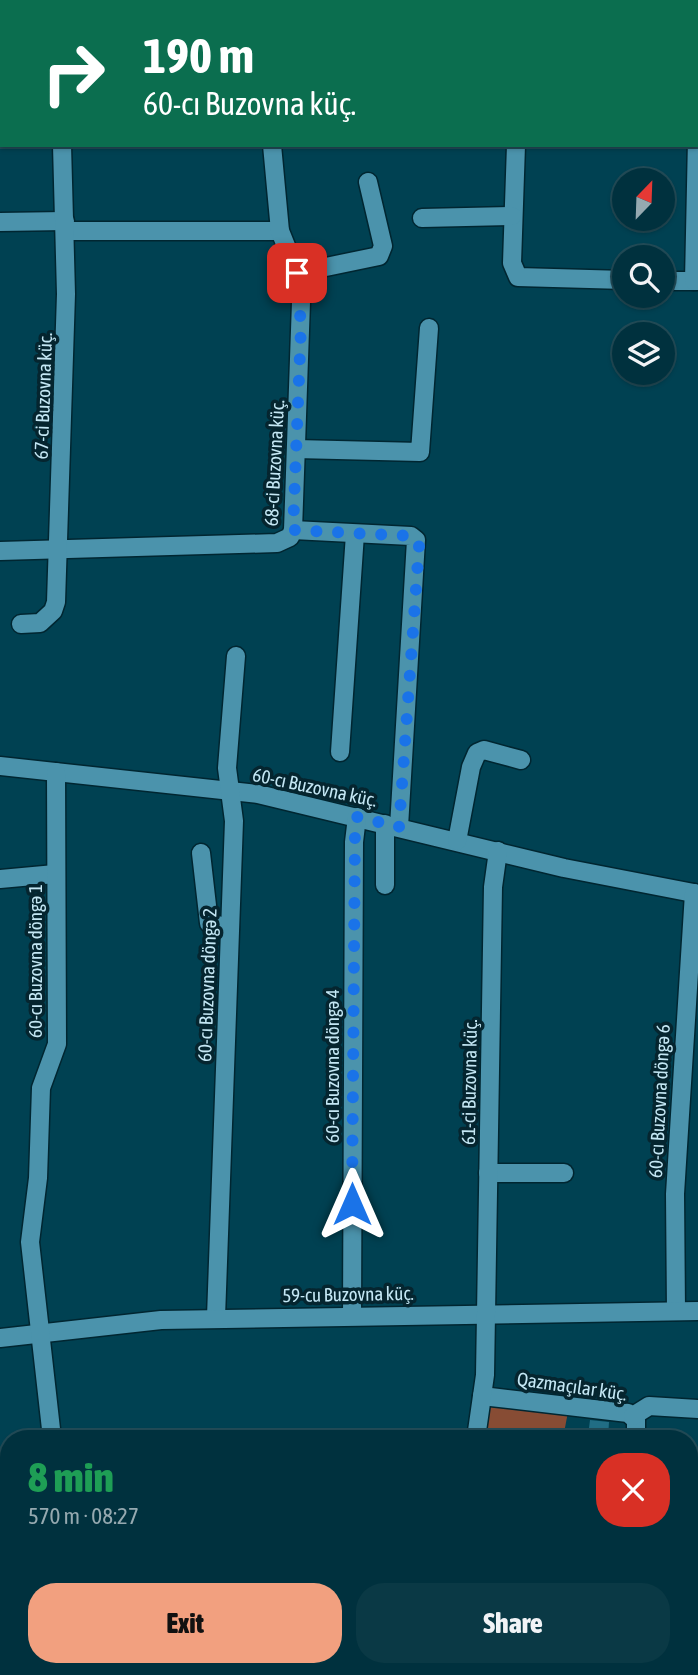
<!DOCTYPE html>
<meta charset="utf-8">
<style>
body{margin:0;font-family:"Asap Condensed",sans-serif;background:#0a3945;color:#f1f3f6;height:100vh;display:flex;flex-direction:column;font-size:26px;white-space:nowrap}
*{box-sizing:border-box;margin:0}
p{font-size:23px;color:#95a9b0}
.icon{flex:none;width:38px;height:38px;fill:none;stroke:currentColor;stroke-width:2;stroke-linecap:round;stroke-linejoin:round}
.map{position:relative;flex:1;overflow:hidden}
.drawer{position:absolute;left:0px;top:1430px;width:698px;height:247px;display:flex;flex-direction:column;background:#00313e;border-radius:28px 28px 0 0;box-shadow:0 2px 5px #0004,0 0 0 2px #224c58}
.drawer>*{flex:none}
.guide{position:absolute;left:0px;top:0px;width:698px;height:147px;box-shadow:0 2px 5px #0004,0 0 0 2px #224c58;background:#0b6e4f;color:#fff;overflow:hidden}
.needle{width:46px;rotate:23deg}
.buttons{position:absolute;left:612px;top:168px;display:grid;gap:14px}
.buttons a{display:grid;place-items:center;width:63px;height:63px;border-radius:50%;background:#00313e;box-shadow:0 2px 5px #0004,0 0 0 2px #224c58;font-size:35px}
.pin{position:absolute;display:grid;place-items:center;width:60px;height:60px;color:#fff;margin:-30px;border-radius:14px;box-shadow:0 4px 10px #0006}
.me{position:absolute;width:77px;margin:-38px;rotate:0deg;stroke-linejoin:round;filter:drop-shadow(0 0 5px #0008)}
.turn{display:flex;align-items:center;gap:24px;height:147px;padding:0 28px;font-size:32px}
.turn .icon{width:91px;height:91px;stroke-width:2.5}
.turn b{display:block;font-size:49px;line-height:60px}
.round{display:grid;place-items:center;flex:none;width:74px;height:74px;border-radius:28px;background:#0a3945}
.head{display:flex;align-items:center;justify-content:space-between;height:119px;padding:0 28px}
h1{font-size:42px;font-weight:800;line-height:52px;color:#1e9e55}
.action{display:flex;gap:14px;margin-top:auto;padding:14px 28px}
.action a{flex:1;height:80px;border-radius:28px;background:#f2a07f;color:#111;font-size:28px;font-weight:800;line-height:80px;text-align:center}
.action a+a{background:#0a3945;color:#f1f3f6}
.map>svg:first-child{display:block}
</style>
<div class="map">
<svg width="698" height="1675" viewBox="0 0 698 1675">
<rect width="100%" height="100%" fill="#004152"/>
<polygon fill="#874c34" points="488,1404 568,1412 563,1438 483,1438"/>
<polygon fill="#216d84" points="590,1420 609,1422 608,1438 588,1436"/>
<g fill="none" stroke-linecap="round" stroke-linejoin="round">
<defs>
<g id="minor">
<polyline points="56,0 56,2"/>
<polyline points="261,0 261,2"/>
<polyline points="584,0 616,2"/>
<polyline points="523,2 523,0"/>
<polyline points="696,38 698,39"/>
<polyline points="0,116 2,116"/>
<polyline points="516,145 512,263 518,277 625,280"/>
<polyline points="422,218 512,216"/>
<polyline points="0,222 65,221"/>
<polyline points="65,231 280,231"/>
<polyline points="297,273 379,256 383,246 368,182"/>
<polyline points="663,281 698,281"/>
<polyline points="694,281 698,92"/>
<polyline points="296,449 420,452 429,328"/>
<polyline points="293,530 411,536 416,540 399,827"/>
<polyline points="0,551 277,543 290,537 293,530 301,302 297,273 280,231 272,145"/>
<polyline points="21,624 40,623 53,611 56,602 66,294 62,145"/>
<polyline points="340,752 355,534"/>
<polyline points="0,766 258,794 564,868 698,894"/>
<polyline points="385,824 385,885"/>
<polyline points="457,841 471,767 477,753 484,750 521,760"/>
<polyline points="201,853 209,923 230,928"/>
<polyline points="0,879 55,874"/>
<polyline points="488,1173 564,1173"/>
<polyline points="676,1311 675,1194 694,893"/>
<polyline points="352,1315 354,842 357,817"/>
<polyline points="216,1317 234,821 227,768 236,656"/>
<polyline points="0,1338 161,1320 698,1311"/>
<polyline points="482,1396 628,1413 636,1420 636,1438"/>
<polyline points="633,1416 649,1406 698,1409"/>
<polyline points="52,1438 30,1242 38,1178 41,1088 57,1044 56,772"/>
<polyline points="476,1438 485,1375 493,887 498,851"/>
<polyline points="690,1558 698,1559"/>
<polyline points="447,1668 473,1675"/>
<polyline points="64,1675 64,1668"/>
<polyline points="591,1675 592,1668"/>
<polyline points="607,1675 608,1668"/>
</g>
</defs>
<use href="#minor" stroke="#002631" stroke-width="21"/>
<use href="#minor" stroke="#4b93ac" stroke-width="18"/>
</g>
<g fill="none" stroke-linecap="round" stroke-linejoin="round">
<polyline stroke="#1a73e8" stroke-width="12" stroke-dasharray="0 21.6" points="297,273 301,327 293,530 411,536 419,546 399,827 357,817 355,830 352,1204"/>
</g>
<g text-anchor="middle" stroke-width="7" stroke-linejoin="round" paint-order="stroke">
<g font-size="19" fill="#c4e7f4" stroke="#05252f">
<text transform="translate(43 396) rotate(-88)" y="7">67-ci Buzovna küç.</text>
<text transform="translate(274 463) rotate(-87)" y="7">68-ci Buzovna küç.</text>
<text transform="translate(315 787) rotate(12)" y="7">60-cı Buzovna küç.</text>
<text transform="translate(35 961) rotate(-90)" y="7">60-cı Buzovna döngə 1</text>
<text transform="translate(207 985) rotate(-88)" y="7">60-cı Buzovna döngə 2</text>
<text transform="translate(332 1066) rotate(-90)" y="7">60-cı Buzovna döngə 4</text>
<text transform="translate(469 1082) rotate(-89)" y="7">61-ci Buzovna küç.</text>
<text transform="translate(659 1101) rotate(-87)" y="7">60-cı Buzovna döngə 6</text>
<text transform="translate(348 1294) rotate(-1)" y="7">59-cu Buzovna küç.</text>
<text transform="translate(572 1386) rotate(8)" y="7">Qazmaçılar küç.</text>
</g>
</g>
</svg>
<div class="buttons">
<a><svg class="needle" viewBox="-14 -14 28 28"><path d="M0-13l5 13h-10z" fill="#e53935"/><path d="M0 13l5-13h-10z" fill="#95a9b0"/></svg></a>
<a><svg class="icon" aria-label="search" viewBox="0 0 24 24"><circle cx="10" cy="10" r="6"/><path d="M15 15l6 6"/></svg></a>
<a><svg class="icon" aria-label="layers" viewBox="0 0 24 24"><path d="M12 4l9 5-9 5-9-5zM3 14l9 5 9-5"/></svg></a>
</div>
<div class="pin" style="left:297px;top:273px;background:#d93025"><svg class="icon" aria-label="arrive" viewBox="0 0 24 24"><path d="M6 21V4h12l-3 4 3 4H6"/></svg></div>
<svg class="me" style="left:352px;top:1204px" viewBox="-20 -20 40 40"><path d="M0-17L14 15 0 8-14 15z" fill="#1a73e8" stroke="#fff" stroke-width="4"/></svg>
<div class="guide">
<div class="turn"><svg class="icon" aria-label="right" viewBox="0 0 24 24"><path d="M7 20v-9h11M14 6l5 5-5 5"/></svg><div><b>190 m</b>60-cı Buzovna küç.</div></div>
</div>
<section class="drawer">
<div class="head"><div><h1>8 min</h1><p>570 m · 08:27</p></div><a class="round" style="background:#d93025;color:#fff"><svg class="icon" aria-label="close" viewBox="0 0 24 24"><path d="M6 6l12 12M18 6L6 18"/></svg></a></div>
<div class="action"><a>Exit</a><a>Share</a></div>
</section>
</div>
